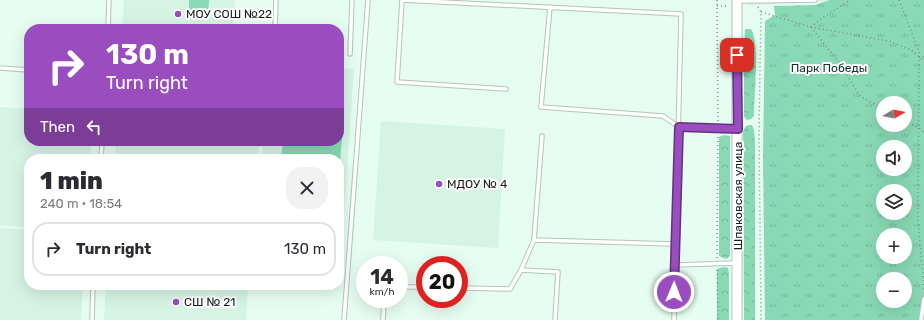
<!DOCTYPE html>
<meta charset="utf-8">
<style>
body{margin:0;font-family:Rubik,sans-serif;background:#f2f2f3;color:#2b2b33;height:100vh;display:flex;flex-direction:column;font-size:15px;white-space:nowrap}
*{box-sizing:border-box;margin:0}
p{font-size:13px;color:#7c7c81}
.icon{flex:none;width:22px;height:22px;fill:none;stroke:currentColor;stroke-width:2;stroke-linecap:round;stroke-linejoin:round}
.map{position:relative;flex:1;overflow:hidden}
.sheet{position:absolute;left:24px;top:154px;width:320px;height:136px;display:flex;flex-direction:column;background:#fff;border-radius:16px;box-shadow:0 4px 16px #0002}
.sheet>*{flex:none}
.top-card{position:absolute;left:24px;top:24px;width:320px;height:122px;border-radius:16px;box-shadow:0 4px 16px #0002;background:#9a4dbf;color:#fff;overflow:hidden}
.needle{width:26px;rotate:81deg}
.tools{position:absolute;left:876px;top:96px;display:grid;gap:8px}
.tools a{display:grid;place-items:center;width:36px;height:36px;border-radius:50%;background:#fff;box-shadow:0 4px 16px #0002;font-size:20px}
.speed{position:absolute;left:356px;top:256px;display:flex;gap:8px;font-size:20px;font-weight:700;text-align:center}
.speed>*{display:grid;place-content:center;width:52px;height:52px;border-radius:50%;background:#fff;box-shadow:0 4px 16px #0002;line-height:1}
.speed small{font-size:10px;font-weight:400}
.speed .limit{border:6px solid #d22;background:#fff;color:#111}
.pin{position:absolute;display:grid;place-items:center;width:34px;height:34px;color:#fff;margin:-17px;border-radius:8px;box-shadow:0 2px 6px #0006}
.me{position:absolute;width:44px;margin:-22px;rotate:1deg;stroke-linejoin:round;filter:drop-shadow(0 0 3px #0008)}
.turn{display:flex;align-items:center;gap:14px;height:84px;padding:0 16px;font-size:18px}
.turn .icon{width:52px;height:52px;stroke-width:2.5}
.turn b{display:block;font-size:28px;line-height:34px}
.then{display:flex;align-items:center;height:38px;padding:0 16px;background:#0003;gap:8px;font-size:15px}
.round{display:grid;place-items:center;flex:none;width:42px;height:42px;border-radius:16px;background:#f2f2f3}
.headline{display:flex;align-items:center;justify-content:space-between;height:68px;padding:0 16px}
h1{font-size:24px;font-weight:800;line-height:30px}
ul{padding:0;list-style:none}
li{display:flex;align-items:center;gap:12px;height:54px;margin:0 8px 6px;padding:0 8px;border:2px solid #e1e1e2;border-radius:16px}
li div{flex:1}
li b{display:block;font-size:15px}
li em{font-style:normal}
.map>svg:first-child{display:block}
</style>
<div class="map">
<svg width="924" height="320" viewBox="0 0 924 320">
<defs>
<pattern id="forest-crowns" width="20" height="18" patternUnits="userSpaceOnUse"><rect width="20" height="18" fill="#89d9b4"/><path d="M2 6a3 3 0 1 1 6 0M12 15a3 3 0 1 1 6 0" fill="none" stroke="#76ba9a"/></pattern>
<pattern id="park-tufts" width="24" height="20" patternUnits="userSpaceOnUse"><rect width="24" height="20" fill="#89d9b4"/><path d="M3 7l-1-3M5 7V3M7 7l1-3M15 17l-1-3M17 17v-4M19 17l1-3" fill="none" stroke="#76ba9a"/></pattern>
</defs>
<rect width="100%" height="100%" fill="#e6fdf1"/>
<g fill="#d5f4e4">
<polygon points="124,0 235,0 233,29 122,29"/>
<polygon points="747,0 834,0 834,2 747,5"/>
<polygon points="339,68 354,69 339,289 290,285 339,285 339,159 262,159 263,141 339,141"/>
<polygon points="0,107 29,109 29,141 91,141 90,159 29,159 29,227 0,225"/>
<polygon points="381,121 505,129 498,248 373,240"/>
<polygon points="116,141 259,141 258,159 115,159"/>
<polygon points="0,228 29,230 29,285 83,285 81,320 0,320"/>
<polygon points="106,285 248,285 246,320 104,320"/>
</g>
<g fill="#89d9b4">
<polygon points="189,0 209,0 208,19 189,18"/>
<polygon points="339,115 344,116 339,173 339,159 281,159 283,141 339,141"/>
</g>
<g fill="url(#forest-crowns)">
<path d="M 745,29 L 751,29 C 760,42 754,98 754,116 L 751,119 L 747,120 L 744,117 L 744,52 Z"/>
<polygon points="749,125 752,125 754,130 755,142 755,320 744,320 743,131 746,126"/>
<polygon points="724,135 730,136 730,256 726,259 719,256 719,137"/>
<polygon points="725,267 728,268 729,273 729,320 717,320 717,269 720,268"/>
</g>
<path fill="url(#park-tufts)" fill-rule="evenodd" d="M 830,0 L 924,0 L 924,320 L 765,320 L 763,157 L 765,21 L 775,15 L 774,6 L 815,5 ZM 883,103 L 905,103 L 905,125 L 883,125 ZM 883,147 L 905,147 L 905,169 L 883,169 ZM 883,191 L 905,191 L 905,213 L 883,213 ZM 883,235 L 905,235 L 905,257 L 883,257 ZM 883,279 L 905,279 L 905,301 L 883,301 Z"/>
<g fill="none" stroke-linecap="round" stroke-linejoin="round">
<defs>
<g id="lane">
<polyline points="738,1 815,0"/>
<polyline points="550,7 541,107 663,116 679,127 736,129"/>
<polyline points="275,27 276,0"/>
<polyline points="108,29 109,0"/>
<polyline points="350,54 352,0"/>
<polyline points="0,68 29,70"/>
<polyline points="506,89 397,82 402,0 681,14 675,265"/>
<polyline points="542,136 534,240 675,244"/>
<polyline points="101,159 102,141"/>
<polyline points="521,270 558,272 555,320"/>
<polyline points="399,287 425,287"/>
<polyline points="459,288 510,289 521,270 534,240"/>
<polyline points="92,320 93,285"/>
<polyline points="344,320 368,0"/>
<polyline points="383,320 384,299"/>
<polyline points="674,320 675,265 737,263"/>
<polyline points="921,320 924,299"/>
</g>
<polyline id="secondary" points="737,0 737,320"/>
</defs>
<use href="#lane" stroke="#b1c6bb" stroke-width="5.5"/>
<use href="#secondary" stroke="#b1c6bb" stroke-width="11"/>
<g stroke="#808f87" stroke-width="1.5" stroke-dasharray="1 3" stroke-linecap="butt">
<polyline points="717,0 718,122"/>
<polyline points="899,0 919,52 918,220 924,290"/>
<polyline points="717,6 729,6"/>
<polyline points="758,7 761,12 759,130 761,320"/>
<polyline points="761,12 811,27 821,19 850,0"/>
<polyline points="811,27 888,41 911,50 924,61"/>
<polyline points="811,27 838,61 860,96 883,109"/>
<polyline points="919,57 924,57"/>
<polyline points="905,121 919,128 924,133"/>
<polyline points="717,258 718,134"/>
<polyline points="717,270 718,320"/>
</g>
<use href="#lane" stroke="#fff" stroke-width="3.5"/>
<use href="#secondary" stroke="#fff" stroke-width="9"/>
</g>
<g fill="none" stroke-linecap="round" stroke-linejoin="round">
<defs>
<polyline id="route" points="674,292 679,127 738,129 737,55"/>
</defs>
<use href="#route" stroke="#64327c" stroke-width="10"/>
<use href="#route" stroke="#9a4dbf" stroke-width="7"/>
</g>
<g fill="#9a4dbf" stroke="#fff" stroke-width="1.5">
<circle cx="178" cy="14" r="4"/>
<circle cx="439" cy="184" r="4"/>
<circle cx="176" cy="302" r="4"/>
</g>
<g text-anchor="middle" stroke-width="4" stroke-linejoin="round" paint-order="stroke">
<g font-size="12" fill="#19211d" stroke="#fff" text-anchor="start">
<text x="186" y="18">МОУ СОШ №22</text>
<text x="447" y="188">МДОУ № 4</text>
<text x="184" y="306">СШ № 21</text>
</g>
<g font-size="12" fill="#0e3425" stroke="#fff">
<text x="829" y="72">Парк Победы</text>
</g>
<g font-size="12" fill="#19211d" stroke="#fff">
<text transform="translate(738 196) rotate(-90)" y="4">Шпаковская улица</text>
</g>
</g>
</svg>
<div class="tools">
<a><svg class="needle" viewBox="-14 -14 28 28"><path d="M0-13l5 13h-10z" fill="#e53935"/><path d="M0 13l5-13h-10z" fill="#7c7c81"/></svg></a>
<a><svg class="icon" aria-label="sound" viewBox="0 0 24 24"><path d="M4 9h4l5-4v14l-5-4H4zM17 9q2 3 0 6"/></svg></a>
<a><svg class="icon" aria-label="layers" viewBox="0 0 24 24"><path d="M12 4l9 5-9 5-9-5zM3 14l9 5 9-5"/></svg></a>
<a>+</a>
<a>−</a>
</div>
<div class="speed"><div>14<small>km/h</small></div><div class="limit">20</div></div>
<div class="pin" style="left:737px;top:55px;background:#d93025"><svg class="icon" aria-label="arrive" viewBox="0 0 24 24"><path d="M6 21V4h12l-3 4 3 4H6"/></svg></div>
<svg class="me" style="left:674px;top:292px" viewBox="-20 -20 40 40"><circle r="17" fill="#9a4dbf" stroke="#fff" stroke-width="3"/><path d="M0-11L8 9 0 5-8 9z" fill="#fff"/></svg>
<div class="top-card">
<div class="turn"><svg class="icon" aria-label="right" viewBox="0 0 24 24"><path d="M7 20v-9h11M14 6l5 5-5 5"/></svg><div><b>130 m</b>Turn right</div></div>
<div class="then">Then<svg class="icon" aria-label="left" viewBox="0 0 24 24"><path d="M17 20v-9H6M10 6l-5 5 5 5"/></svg></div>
</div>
<section class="sheet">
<div class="headline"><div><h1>1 min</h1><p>240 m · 18:54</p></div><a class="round"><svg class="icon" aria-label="close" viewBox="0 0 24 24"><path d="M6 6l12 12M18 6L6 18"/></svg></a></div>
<ul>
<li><svg class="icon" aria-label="right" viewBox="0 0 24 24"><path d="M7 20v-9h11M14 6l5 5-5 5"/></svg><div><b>Turn right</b></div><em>130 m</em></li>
</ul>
</section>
</div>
